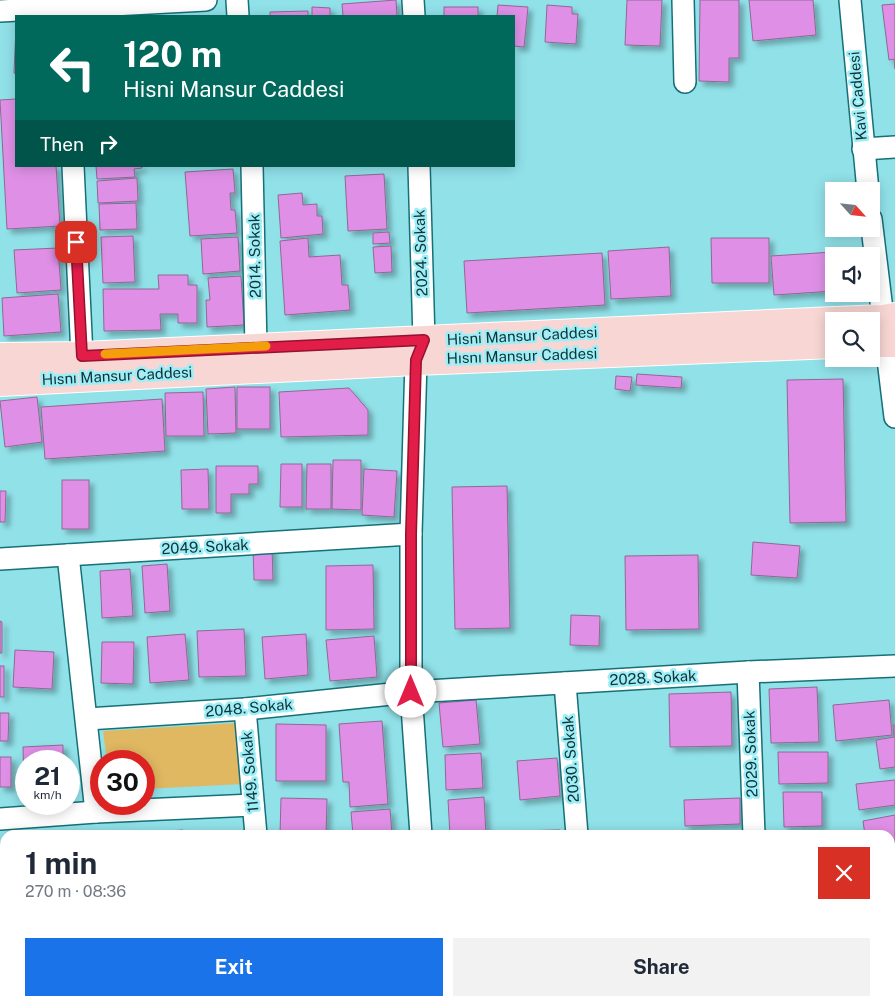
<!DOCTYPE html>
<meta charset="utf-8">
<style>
body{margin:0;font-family:"Public Sans",sans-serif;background:#f2f2f3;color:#1f2937;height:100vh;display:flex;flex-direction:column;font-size:19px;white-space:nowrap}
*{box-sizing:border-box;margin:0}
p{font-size:16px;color:#747a83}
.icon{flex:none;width:28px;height:28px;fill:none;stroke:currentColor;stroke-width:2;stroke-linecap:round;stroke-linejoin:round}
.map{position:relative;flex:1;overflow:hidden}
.side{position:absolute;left:0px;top:830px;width:895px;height:176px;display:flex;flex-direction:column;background:#fff;border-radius:15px 15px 0 0;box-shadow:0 2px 12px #0003}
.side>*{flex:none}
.top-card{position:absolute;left:15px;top:15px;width:500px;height:152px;border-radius:0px;box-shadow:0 2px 12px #0003;background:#00695c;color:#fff;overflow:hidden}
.needle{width:32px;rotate:117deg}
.controls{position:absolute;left:825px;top:182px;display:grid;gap:10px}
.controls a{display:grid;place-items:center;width:55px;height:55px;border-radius:0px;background:#fff;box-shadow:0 2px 12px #0003;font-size:25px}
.speed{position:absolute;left:15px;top:750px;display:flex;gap:10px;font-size:25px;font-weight:700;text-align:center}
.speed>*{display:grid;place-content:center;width:65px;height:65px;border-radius:50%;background:#fff;box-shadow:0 2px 12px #0003;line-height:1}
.speed small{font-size:12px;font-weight:400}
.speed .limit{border:8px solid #d22;background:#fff;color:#111}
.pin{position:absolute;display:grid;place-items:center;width:42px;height:42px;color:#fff;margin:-21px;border-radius:10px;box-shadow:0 2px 8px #0006}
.me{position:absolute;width:55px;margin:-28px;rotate:0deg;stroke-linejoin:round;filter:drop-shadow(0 0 4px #0008)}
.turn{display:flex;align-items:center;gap:18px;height:105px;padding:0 25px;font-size:22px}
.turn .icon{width:65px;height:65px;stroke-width:2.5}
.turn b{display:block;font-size:35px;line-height:42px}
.then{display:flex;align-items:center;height:48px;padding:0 25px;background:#0003;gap:10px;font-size:19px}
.round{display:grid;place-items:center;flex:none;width:52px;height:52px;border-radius:0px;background:#f2f2f3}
.summary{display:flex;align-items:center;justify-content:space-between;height:85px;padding:0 25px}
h1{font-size:30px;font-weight:700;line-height:38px}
.action{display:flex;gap:10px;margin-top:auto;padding:10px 25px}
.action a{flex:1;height:58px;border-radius:0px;background:#1a73e8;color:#fff;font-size:20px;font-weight:700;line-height:58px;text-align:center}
.action a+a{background:#f2f2f3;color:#1f2937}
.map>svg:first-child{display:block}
</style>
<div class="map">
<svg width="895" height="1006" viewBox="0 0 895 1006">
<defs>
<filter id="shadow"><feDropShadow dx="4.5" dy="4.5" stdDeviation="2.5" flood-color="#0004"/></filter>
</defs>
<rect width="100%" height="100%" fill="#91e1e9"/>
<polygon fill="#e0b862" points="237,723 244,784 144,789 144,761 107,761 103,731"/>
<g fill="#df90e6" stroke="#906893" filter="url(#shadow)">
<polygon points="396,0 397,16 343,16 342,4"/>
<polygon points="627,0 662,0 660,46 625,45"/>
<polygon points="700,0 739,0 739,58 729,58 729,82 699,81"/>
<polygon points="749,0 813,0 816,35 753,41"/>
<polygon points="895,4 895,69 894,59 889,60 882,5"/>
<polygon points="498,5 528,7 524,47 514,46 514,16 497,16"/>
<polygon points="547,5 572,7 572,14 578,14 576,44 545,42"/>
<polygon points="312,7 330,8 330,16 312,16"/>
<rect x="444" y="7" width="34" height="9"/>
<polygon points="308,11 308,16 270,16 270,12"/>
<polygon points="16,27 16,74 14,73"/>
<polygon points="16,99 16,166 56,166 60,226 7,229 0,100"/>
<polygon points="96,166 142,166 142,168 134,169 135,177 97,179"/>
<polygon points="233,169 235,193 230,193 231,210 235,210 237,233 190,236 185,172"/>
<polygon points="384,174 387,229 348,231 345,176"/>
<polygon points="137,178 138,201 98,203 97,181"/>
<polygon points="302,193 303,205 317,204 317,216 322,216 323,234 281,238 278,195"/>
<polygon points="136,203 137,229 100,230 99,204"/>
<polygon points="389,232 390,243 373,244 373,233"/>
<polygon points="133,236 135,282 103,283 101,237"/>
<polygon points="238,237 240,271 203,274 201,239"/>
<polygon points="308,238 309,257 340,255 342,285 348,285 350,310 285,315 280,241"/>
<polygon points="711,238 769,238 769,283 712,283"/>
<polygon points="391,246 392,272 375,273 373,247"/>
<polygon points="669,247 671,296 611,299 608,251"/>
<polygon points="58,248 61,290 17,293 14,250"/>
<polygon points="833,252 834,291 774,295 771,256"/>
<polygon points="602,253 605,305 467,313 464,261"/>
<polygon points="158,275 188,275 188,285 197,285 197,323 178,323 178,314 160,314 161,330 104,331 103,289 159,289"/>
<polygon points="241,276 244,325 207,327 206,300 210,300 208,278"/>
<polygon points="58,294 61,332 4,336 2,298"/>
<polygon points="637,374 682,377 681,388 636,385"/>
<polygon points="616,376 632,377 630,391 615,389"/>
<polygon points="843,379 846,522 790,523 787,380"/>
<polygon points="235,387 236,433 208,434 206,389"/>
<rect x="237" y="387" width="33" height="42"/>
<polygon points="349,388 368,410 368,435 281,437 279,392"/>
<polygon points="203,392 204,436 166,436 165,393"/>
<polygon points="37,397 42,442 5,447 0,401"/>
<polygon points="162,399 165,451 45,459 41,407"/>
<polygon points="333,460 361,460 361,510 332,509"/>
<polygon points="281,464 302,464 302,507 280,507"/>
<polygon points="307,464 331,464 331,509 306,509"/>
<polygon points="216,466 258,466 258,484 249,484 249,494 231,494 231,513 216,513"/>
<polygon points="208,469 209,509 182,509 181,470"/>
<polygon points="364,469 397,471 394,517 362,515"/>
<rect x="62" y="480" width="27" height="49"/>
<polygon points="507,486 510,628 455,629 452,487"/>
<polygon points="0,491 6,491 5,522 0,522"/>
<polygon points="753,542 800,546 797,578 751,575"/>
<polygon points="253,547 272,547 273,580 254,580"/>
<polygon points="698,555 699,629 626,630 625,556"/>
<polygon points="167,564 170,611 145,613 142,566"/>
<polygon points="373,565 374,629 326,630 326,566"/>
<polygon points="130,569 133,616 102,618 100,571"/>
<polygon points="571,615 600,616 599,646 570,645"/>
<polygon points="0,621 2,622 2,653 0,653"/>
<polygon points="244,629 246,676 199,677 197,631"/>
<polygon points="185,634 189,680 150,683 147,637"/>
<polygon points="306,634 308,675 265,679 262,637"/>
<polygon points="374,636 377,677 330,681 326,640"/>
<polygon points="102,642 134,642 133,684 101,683"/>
<polygon points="15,650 54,652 52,689 13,687"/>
<rect x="0" y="666" width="4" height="31"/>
<polygon points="817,687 819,742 771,743 769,689"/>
<polygon points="731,692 732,746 670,747 669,694"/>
<polygon points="476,700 480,744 443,747 439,703"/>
<polygon points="889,700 892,735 836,741 833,705"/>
<polygon points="0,713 9,713 8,741 0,741"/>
<polygon points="382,721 388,804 350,807 349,782 343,782 339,724"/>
<polygon points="276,724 326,725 326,781 276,781"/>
<polygon points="893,725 895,725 895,767 880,769 876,740 894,737"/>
<polygon points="63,745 63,761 26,761 26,784 24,784 23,747"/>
<polygon points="778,752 828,752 828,783 779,784"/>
<polygon points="481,753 483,788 446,790 445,755"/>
<rect x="0" y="757" width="11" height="30"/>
<polygon points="557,758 560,796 520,800 517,761"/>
<polygon points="895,780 895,805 859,810 856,784"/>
<polygon points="783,792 822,792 822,826 784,827"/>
<polygon points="484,797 486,835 450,835 448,800"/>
<polygon points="281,798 327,799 326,835 280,835"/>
<polygon points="740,798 740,824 685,826 684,800"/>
<polygon points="390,809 392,835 353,835 351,812"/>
<polygon points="895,815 895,842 890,843 890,835 865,835 863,821"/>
<polygon points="183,830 184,835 157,835 157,832"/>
<polygon points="560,830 560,835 511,835 511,831"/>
<polygon points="0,843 5,843 5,885 0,886"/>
<rect x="0" y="899" width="5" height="44"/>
<polygon points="890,928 895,928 895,978 890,979"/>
<polygon points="0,987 5,987 5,1001 37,1001 37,1006 0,1006"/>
<polygon points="895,992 895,1006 885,1006 884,1001 890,1001 890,993"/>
<rect x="145" y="1001" width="46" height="5"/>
<rect x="209" y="1001" width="26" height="5"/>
<rect x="238" y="1001" width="26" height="5"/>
<polygon points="275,1001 306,1001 306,1006 274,1006"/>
<polygon points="313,1001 336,1001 336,1006 314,1006"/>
<rect x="351" y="1001" width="49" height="5"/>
<rect x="545" y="1001" width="52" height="5"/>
<polygon points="626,1001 710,1001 708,1006 634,1006"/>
<rect x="803" y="1001" width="57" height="5"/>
</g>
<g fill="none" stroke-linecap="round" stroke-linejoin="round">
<defs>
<g id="minor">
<polyline points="237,0 238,16"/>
<polyline points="413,0 414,16"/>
<polyline points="683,0 685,82"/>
<polyline points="850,0 868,191"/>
<polyline points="0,11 206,0"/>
<polyline points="863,149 895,147"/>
<polyline points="73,166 82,356"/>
<polyline points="252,166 256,347"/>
<polyline points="419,166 424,340 416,361 411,534 411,692 421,835"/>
<polyline points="871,219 895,417"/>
<polyline points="68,555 96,812"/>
<polyline points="0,559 411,534"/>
<polyline points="748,672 754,835"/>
<polyline points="565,683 577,835"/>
<polyline points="245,709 256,835"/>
<polyline points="87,719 245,709 411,692 748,672 895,666"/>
<polyline points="0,819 96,812 253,805"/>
<polyline points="890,914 895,914"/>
<polyline points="0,970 5,970"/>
<polyline points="107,1001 108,1006"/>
<polyline points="433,1001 434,1006"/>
<polyline points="609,1001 610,1006"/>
<polyline points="772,1001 772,1006"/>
</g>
<g id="major">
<polyline points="835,321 883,319 895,317"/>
<polyline points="871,343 895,343"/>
<polyline points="0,357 82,356 834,321"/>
<polyline points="0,382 416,361 834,344"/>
</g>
</defs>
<use href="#minor" stroke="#167078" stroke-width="24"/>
<use href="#major" stroke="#fff" stroke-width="30"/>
<use href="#minor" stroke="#fff" stroke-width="21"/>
<use href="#major" stroke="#f8d6d3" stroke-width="28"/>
</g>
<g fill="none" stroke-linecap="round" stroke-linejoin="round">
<defs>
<polyline id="route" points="76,242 82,356 424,340 416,360 411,534 411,692"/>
</defs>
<use href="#route" stroke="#92132f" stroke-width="12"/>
<use href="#route" stroke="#e11d48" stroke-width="9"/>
<polyline stroke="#f59e0b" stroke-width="9" points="105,354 266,346"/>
</g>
<g text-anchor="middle" stroke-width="5" stroke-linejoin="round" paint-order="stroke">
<g font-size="15" fill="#113336" stroke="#9eeef7">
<text transform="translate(858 96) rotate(-95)" y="5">Kavi Caddesi</text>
<text transform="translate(421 253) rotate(-92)" y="5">2024. Sokak</text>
<text transform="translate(255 256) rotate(-91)" y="5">2014. Sokak</text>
<text transform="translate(522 336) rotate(-3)" y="5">Hisni Mansur Caddesi</text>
<text transform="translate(522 356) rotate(-2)" y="5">Hısnı Mansur Caddesi</text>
<text transform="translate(117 376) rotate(-3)" y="5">Hısnı Mansur Caddesi</text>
<text transform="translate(205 547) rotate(-3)" y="5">2049. Sokak</text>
<text transform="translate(653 678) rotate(-3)" y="5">2028. Sokak</text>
<text transform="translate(249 708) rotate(-5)" y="5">2048. Sokak</text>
<text transform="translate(751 754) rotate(-92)" y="5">2029. Sokak</text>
<text transform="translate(571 759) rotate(-94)" y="5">2030. Sokak</text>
<text transform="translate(250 772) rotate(-95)" y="5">1149. Sokak</text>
</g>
</g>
</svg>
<div class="controls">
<a><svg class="needle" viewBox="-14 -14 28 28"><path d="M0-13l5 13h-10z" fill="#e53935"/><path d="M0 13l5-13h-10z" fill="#747a83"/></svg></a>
<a><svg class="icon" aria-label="sound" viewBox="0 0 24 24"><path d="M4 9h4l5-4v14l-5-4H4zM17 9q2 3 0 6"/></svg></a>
<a><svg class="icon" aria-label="search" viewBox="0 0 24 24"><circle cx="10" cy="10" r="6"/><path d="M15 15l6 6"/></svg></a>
</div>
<div class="speed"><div>21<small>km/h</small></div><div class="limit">30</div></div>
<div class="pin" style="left:76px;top:242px;background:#d93025"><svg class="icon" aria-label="arrive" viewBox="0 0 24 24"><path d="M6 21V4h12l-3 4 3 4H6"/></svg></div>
<svg class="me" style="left:411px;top:692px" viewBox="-20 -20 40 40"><circle r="19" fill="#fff"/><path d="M0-13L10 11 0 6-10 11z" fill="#e11d48"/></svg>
<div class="top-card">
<div class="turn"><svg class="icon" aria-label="left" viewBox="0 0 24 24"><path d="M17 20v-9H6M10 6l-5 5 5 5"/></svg><div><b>120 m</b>Hisni Mansur Caddesi</div></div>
<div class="then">Then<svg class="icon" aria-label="right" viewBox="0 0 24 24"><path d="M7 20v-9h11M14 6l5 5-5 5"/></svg></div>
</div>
<section class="side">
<div class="summary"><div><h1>1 min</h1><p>270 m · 08:36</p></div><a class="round" style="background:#d93025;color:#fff"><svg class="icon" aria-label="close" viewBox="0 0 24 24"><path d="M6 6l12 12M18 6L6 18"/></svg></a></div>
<div class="action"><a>Exit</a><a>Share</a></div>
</section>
</div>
